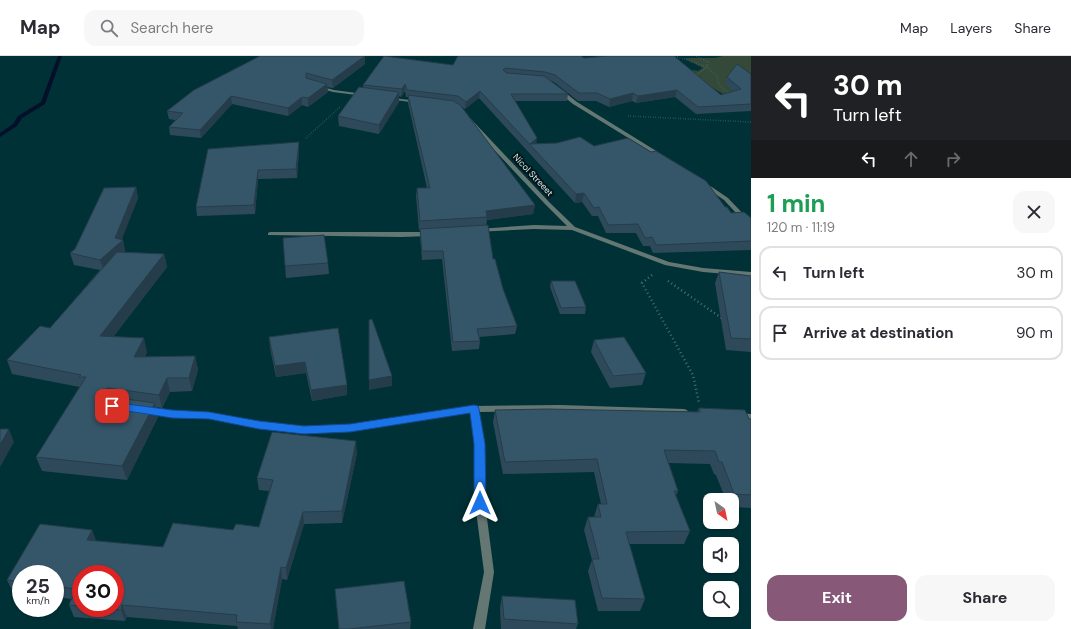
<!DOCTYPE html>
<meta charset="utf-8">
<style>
body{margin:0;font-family:"DM Sans",sans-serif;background:#f7f7f7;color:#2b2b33;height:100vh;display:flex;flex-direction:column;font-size:15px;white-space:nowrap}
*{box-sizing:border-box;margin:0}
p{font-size:13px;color:#7c7c81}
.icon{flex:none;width:22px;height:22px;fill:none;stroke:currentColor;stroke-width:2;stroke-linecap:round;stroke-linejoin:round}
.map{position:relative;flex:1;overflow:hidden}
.drawer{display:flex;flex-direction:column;background:#fff;width:320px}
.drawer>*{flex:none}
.hud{background:#202124;color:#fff;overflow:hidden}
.needle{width:26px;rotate:147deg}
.controls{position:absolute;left:703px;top:437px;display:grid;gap:8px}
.controls a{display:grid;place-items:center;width:36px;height:36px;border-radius:8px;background:#fff;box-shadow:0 1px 3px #0004;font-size:20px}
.speed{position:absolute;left:12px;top:509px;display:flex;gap:8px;font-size:20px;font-weight:700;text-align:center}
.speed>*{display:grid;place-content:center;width:52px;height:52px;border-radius:50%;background:#fff;box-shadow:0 1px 3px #0004;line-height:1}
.speed small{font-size:10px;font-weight:400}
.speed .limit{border:6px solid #d22;background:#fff;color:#111}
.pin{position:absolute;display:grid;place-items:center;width:34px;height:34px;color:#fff;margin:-17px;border-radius:8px;box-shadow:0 2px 6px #0006}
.me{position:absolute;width:44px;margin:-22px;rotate:0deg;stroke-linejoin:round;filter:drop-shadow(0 0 3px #0008)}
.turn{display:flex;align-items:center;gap:14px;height:84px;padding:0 16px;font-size:18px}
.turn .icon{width:52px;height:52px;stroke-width:2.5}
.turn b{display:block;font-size:28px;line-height:34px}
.lanes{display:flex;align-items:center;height:38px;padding:0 16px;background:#0003;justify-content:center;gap:20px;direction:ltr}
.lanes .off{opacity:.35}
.round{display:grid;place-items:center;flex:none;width:42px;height:42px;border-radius:12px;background:#f7f7f7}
.head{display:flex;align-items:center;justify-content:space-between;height:68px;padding:0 16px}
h1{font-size:24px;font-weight:700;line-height:30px;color:#1e9e55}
.cta{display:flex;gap:8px;margin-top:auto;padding:8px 16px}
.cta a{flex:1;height:46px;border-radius:12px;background:#875877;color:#fff;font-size:16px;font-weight:700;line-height:46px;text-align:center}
.cta a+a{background:#f7f7f7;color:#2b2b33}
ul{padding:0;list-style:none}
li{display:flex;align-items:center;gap:12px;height:54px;margin:0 8px 6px;padding:0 8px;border:2px solid #e1e1e2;border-radius:12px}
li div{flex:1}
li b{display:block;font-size:15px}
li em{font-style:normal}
header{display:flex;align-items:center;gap:24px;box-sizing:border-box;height:56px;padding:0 20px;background:#fff;border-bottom:1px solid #e1e1e2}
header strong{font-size:19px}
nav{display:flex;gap:22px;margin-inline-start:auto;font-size:14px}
.search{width:280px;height:36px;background:#f7f7f7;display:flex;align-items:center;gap:10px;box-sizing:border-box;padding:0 14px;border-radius:12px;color:#7c7c81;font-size:15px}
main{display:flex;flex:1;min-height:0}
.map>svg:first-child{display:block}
</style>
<header>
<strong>Map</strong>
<div class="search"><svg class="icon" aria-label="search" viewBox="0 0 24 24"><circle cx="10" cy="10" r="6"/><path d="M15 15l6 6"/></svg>Search here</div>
<nav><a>Map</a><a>Layers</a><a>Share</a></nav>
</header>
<main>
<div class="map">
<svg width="751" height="573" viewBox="0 0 751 573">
<rect width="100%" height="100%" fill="#003137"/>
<polygon fill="#354939" points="723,0 751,0 751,55 680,12 698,15 703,12 684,2 715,2"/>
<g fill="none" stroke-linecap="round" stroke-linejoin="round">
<polygon fill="#040f29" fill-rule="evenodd" points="58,0 62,0 45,48 22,62 17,70 0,81 0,77 13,68 18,60 41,46"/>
<g stroke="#487176" stroke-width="1.5" stroke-dasharray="0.5 2" stroke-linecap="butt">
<polyline points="675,0 707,11 717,20 719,29 731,39"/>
<polyline points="695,20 707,11 708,6 696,0"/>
<polyline points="628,60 751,66"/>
<polyline points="306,82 340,51"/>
</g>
<g stroke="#487176" stroke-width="2.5" stroke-dasharray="1 3" stroke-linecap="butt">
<polyline points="652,219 642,227 693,319 699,347"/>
<polyline points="668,225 723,263"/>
</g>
<g fill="#657773" fill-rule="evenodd">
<polygon points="315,29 334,34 364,38 366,39 364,40 333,36 315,31"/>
<polygon points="558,34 562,34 577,46 666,101 661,102 573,48 558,36"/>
<polygon points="385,41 418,45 420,46 418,47 387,43 385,42"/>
<polygon points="467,63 471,63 549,146 575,171 669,206 703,212 751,216 751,220 703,216 665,209 572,174 534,173 476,176 475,175 478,173 534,169 567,170 545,148 467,65"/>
<polygon points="703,125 728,142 751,166 751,172 749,171 724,144 701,128 700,127"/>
<polygon points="270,176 430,176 433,178 430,180 401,181 268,179 268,177"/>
<polygon points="560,349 684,353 687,354 688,356 687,358 684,359 560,355 479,356 485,387 485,447 494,516 485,573 473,573 484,516 475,447 475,387 470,357 350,375 304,377 259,372 209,362 171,361 147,357 144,356 143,354 144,352 147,351 171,355 209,356 259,366 304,371 350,369 474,350"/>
<polygon points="737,357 751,358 751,364 734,362 733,360 734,358"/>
</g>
</g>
<g fill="#2e4a5a" fill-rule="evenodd">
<polygon points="584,2 721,39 733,35 725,28 727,21 751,18 751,55 696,58 675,41 636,47 632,45 609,51 596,45 578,45 554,26 549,24 568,38 567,45 515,45 537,88 594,90 725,151 731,157 751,162 751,194 653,197 650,190 643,190 636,177 606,177 598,160 592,160 582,146 575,147 479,42 465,53 457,48 535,149 533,158 487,164 486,170 493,203 503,233 517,270 515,278 479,281 480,285 479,293 452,295 442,203 422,204 420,181 420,174 419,174 416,140 417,132 427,132 408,47 408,41 406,41 405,35 401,41 399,40 399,46 379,78 339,70 338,60 363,32 363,29 453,9"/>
<polygon points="365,8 333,32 327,31 328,36 308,51 302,49 288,60 232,48 201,82 170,79 169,71 175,64 169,63 167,55 194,34"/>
<polygon points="208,93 299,94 297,122 258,123 255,158 197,160 196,151"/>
<polygon points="136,131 138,142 121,184 123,184 125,195 125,196 164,198 167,211 113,281 147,296 145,301 195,300 198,314 192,335 170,336 162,352 156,351 158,361 127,424 42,415 36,401 80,331 12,318 7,304 50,272 100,214 74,209 70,197 75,193"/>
<polygon points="283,182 328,207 329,218 286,222"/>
<polygon points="719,216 751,220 751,296 726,294 715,227"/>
<polygon points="551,225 586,251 585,258 560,258 550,231"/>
<polygon points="269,281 347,329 347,339 312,345 306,317 276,321 270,292"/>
<polygon points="594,284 646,317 642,329 610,332 591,296"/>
<polygon points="699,352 751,363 751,452 732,451 732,444 726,444 716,419 714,418 710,408 669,407 678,435 676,440 690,475 684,488 629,488 645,543 640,555 598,555 588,515 592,504 584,474 588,461 594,461 598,448 601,448 594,416 503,418 493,366 495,354 697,356"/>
<path d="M 357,397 L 342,467 L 304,468 L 287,524 L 282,523 L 273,573 L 238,573 L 237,570 L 127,561 L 125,565 L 74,561 L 69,549 L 71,543 L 55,541 L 55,518 L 21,518 L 21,537 L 13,536 L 7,524 L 92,474 L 96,485 L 163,491 L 233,474 L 259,471 L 269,435 L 259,434 L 257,422 ZM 81,518 L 115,552 L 81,552 Z"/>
<polygon points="335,533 411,566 410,573 339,573"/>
<polygon points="502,540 578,568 576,573 501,573 500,552"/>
</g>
<g fill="#253c4a">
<polygon points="365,0 365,8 333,32 332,24"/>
<polygon points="327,28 328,36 308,51 308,42"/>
<polygon points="405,28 405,35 401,41 402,33"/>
<polygon points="677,34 675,41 636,47 638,40"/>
<polygon points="480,35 479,42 465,53 466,46"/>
<polygon points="399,36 399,46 379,78 379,69"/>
<polygon points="633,37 632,45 609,51 610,43"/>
<polygon points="231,40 232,48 201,82 200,74"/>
<polygon points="302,41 302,49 288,60 288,52"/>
<polygon points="537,82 536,90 530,88"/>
<polygon points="299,86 299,94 297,122 296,113"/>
<polygon points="258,114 258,123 255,158 254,149"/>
<polygon points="136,131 138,142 121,186 123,184 125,195 104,215 100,204 115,182"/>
<polygon points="584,137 582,146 575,147 576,138"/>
<polygon points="535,149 533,158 487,164 486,155"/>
<polygon points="164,198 167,211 104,293 100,280"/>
<polygon points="144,282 147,296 138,315 134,301"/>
<polygon points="195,300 198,314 192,335 189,322"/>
<polygon points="305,306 306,317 276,321 275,310"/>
<polygon points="392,320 392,330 369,334 369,324"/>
<polygon points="167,322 170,336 162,352 159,339"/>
<polygon points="347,329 347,339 312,345 311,334"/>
<polygon points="108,332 112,346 108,347 102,337 103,334"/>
<polygon points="155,347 158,361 127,424 122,410"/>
<polygon points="9,373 14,386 0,411 0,389"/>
<polygon points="356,385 357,397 342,467 342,455"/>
<polygon points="303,456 304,468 287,524 286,512"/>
<polygon points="92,474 96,486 87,484"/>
<polygon points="281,511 282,523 273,573 271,573 270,568"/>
<polygon points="122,549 127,561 125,565 121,554"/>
</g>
<g fill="#355669" stroke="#253c4a">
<polygon points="260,0 365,0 332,24 306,17 306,22 327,28 308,42 302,41 288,52 231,40 200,74 169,71 183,57 167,55 194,34"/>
<polygon points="384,0 453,9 458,0 581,0 584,2 607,0 674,0 721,39 741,33 727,21 737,8 751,18 751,48 698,51 677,34 638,40 633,37 610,43 597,37 579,37 555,19 545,16 505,12 503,14 507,17 544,20 568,38 511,38 537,82 530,88 557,87 580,81 594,90 628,82 651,96 656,95 706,125 725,151 727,151 731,157 744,156 751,162 751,185 656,189 652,181 645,182 638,168 608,169 599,151 594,152 584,137 576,138 480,35 466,46 458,40 407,34 405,28 402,33 363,29"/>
<polygon points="359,31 399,36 379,69 338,60"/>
<polygon points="408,39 454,45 461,50 535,149 486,155 487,161 420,165 417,132 430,132"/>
<polygon points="299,86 296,113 258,114 254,149 196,151 208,93"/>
<polygon points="136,131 115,182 123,184 100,204 70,197 75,193 104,132"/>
<polygon points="488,169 493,203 495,203 503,233 517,270 477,273 480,285 453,286 443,195 422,195 420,173"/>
<polygon points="324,179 328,207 285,210 283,182"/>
<polygon points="117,196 164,198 100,280 144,282 134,301 195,300 189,322 167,322 159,339 108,332 103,334 102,337 104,340 155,347 122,410 36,401 86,321 79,321 81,319 7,304 40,270 50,272"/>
<polygon points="719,216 751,220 751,283 731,282"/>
<polygon points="551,225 575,225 586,251 561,252"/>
<polygon points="372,263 392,320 369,324 369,264"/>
<polygon points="338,272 347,329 311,334 305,306 275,310 269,281"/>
<polygon points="624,281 646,317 613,320 594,284"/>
<polygon points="699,352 745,354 749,363 751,363 751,439 734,438 722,406 719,406 715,395 664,394 678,435 674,435 690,475 626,476 645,543 602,542 592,503 599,503 588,461 601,461 598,448 607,448 597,403 505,406 495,354 547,353 700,356"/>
<polygon points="0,373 9,373 0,389"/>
<polygon points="272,376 356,385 342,455 303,456 286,512 281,511 270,568 236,566 237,559 122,549 121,554 99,552 115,552 115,518 81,518 81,550 69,549 76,533 55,530 55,518 21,518 21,526 7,524 40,468 92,474 87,484 163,491 173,467 233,474 236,468 259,471 273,424 257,422"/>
<polygon points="404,525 411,566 349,573 339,573 335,533"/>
<polygon points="502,540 575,544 578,568 504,563"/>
</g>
<polygon fill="#1a73e8" stroke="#114b97" points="112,346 172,354 209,356 259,365 304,370 350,368 474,349 478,350 479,353 485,388 486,447 484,450 480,451 476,450 474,447 474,388 470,357 350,376 304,378 259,373 209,363 172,362 109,352 107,350 109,347"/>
<g text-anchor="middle" stroke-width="4" stroke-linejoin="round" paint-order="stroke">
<g font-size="9" fill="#d3ebee" stroke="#041619">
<text transform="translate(533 119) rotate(47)" y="3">Nicol Streeet</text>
</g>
</g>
</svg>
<div class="controls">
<a><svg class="needle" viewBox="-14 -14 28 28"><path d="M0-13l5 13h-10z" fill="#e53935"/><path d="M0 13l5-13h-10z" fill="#7c7c81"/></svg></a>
<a><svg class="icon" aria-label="sound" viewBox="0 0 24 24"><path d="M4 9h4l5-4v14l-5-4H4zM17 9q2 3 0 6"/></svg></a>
<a><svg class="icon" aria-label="search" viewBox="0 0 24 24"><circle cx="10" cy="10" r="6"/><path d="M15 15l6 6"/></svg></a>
</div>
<div class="speed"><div>25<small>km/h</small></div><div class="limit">30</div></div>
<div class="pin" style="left:112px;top:350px;background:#d93025"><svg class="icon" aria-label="arrive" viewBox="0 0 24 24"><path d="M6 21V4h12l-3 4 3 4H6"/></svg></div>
<svg class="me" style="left:480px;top:447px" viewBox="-20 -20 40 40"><path d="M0-17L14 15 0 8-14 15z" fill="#1a73e8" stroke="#fff" stroke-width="4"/></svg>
</div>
<section class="drawer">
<div class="hud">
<div class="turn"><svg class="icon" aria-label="left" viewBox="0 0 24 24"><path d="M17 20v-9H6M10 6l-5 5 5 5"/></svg><div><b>30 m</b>Turn left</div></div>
<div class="lanes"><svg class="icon" aria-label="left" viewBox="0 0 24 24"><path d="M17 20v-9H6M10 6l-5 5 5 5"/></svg><svg class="icon off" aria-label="ahead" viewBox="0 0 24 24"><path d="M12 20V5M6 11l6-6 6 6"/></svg><svg class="icon off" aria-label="right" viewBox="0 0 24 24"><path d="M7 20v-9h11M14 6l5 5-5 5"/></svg></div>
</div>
<div class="head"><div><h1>1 min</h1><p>120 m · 11:19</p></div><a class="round"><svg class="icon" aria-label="close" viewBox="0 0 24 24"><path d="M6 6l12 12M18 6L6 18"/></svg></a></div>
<ul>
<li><svg class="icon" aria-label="left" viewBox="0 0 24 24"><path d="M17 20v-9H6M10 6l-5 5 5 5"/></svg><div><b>Turn left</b></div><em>30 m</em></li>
<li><svg class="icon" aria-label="arrive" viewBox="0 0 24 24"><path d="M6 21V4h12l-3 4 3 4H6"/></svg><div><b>Arrive at destination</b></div><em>90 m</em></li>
</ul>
<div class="cta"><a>Exit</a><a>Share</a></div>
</section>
</main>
